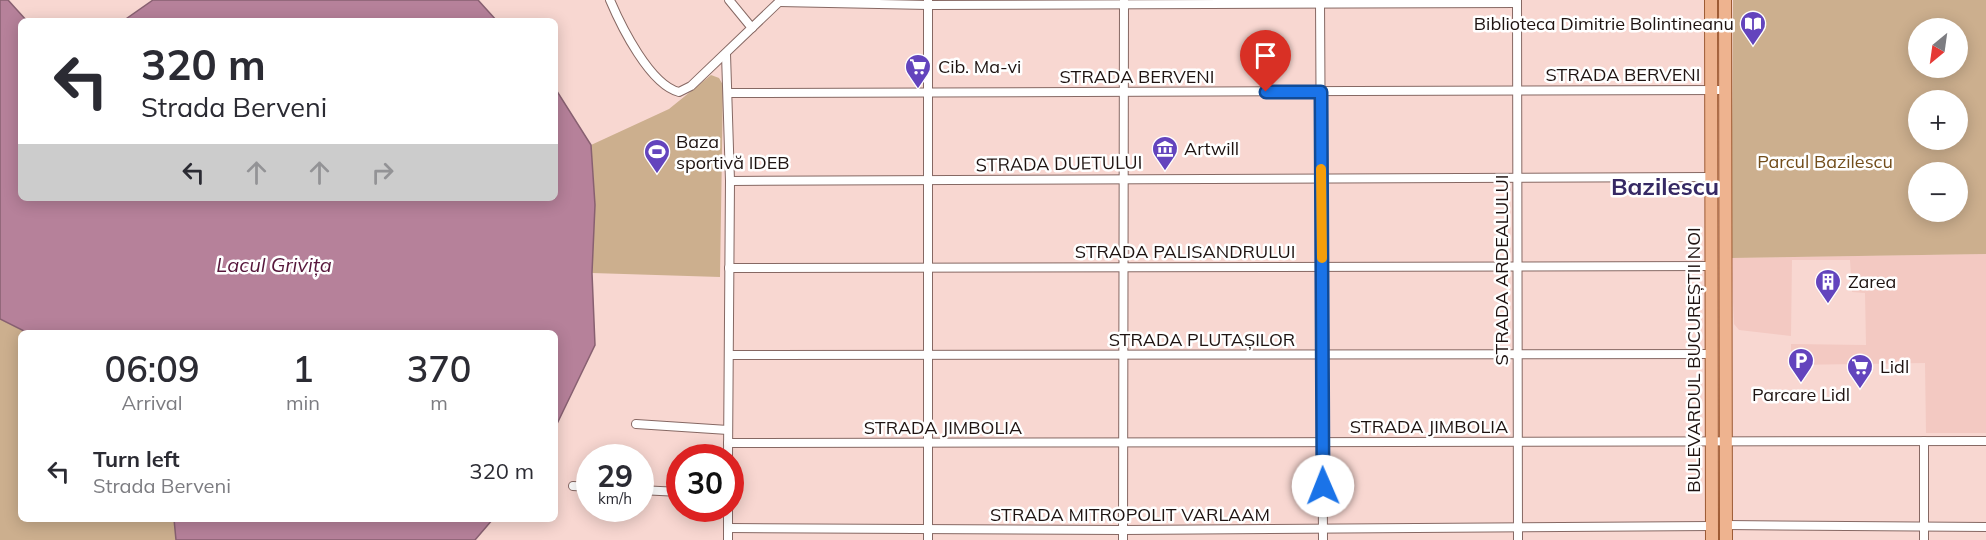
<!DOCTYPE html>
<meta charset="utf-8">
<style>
body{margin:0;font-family:Mulish,sans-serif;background:#f2f2f3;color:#2b2b33;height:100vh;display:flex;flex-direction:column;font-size:22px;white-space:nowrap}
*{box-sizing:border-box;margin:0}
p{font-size:20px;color:#7c7c81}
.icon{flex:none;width:33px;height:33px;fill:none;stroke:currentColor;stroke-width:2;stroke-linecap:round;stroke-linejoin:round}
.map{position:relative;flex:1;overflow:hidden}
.side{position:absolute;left:18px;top:330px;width:540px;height:192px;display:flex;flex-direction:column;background:#fff;border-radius:9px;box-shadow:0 3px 15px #0003}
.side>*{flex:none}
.banner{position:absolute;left:18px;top:18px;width:540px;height:183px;border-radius:9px;box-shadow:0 3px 15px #0003;background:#fff;color:#2b2b33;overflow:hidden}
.needle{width:39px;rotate:209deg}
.fabs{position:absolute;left:1908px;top:18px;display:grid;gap:12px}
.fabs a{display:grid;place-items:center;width:60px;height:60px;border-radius:50%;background:#fff;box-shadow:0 3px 15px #0003;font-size:30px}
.speed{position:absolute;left:576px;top:444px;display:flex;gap:12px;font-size:30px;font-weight:700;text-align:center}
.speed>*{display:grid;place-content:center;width:78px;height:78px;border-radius:50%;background:#fff;box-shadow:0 3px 15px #0003;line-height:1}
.speed small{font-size:15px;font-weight:400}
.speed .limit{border:9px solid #d22;background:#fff;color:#111}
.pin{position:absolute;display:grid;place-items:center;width:51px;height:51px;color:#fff;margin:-62px -26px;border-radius:50% 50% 50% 0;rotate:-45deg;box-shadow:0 0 6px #0007}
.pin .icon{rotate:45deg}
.me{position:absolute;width:66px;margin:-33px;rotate:359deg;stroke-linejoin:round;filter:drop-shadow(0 0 4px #0008)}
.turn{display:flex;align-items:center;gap:21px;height:126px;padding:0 24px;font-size:27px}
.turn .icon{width:78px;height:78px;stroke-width:2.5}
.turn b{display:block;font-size:42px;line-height:51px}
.lanes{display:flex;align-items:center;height:57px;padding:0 24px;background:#0003;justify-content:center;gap:30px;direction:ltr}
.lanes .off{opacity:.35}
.eta{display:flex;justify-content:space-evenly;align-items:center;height:102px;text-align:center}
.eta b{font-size:36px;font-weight:600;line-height:42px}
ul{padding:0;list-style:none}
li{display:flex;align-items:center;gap:18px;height:78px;padding:0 24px}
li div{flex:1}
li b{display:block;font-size:22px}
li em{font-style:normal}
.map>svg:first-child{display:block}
</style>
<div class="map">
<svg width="1986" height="540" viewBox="0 0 1986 540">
<rect width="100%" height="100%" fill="#f8d7d1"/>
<polygon fill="#f3c9c2" points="1986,254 1986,433 1926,433 1925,363 1791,365 1791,344 1866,345 1865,293 1852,292 1850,260 1792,260 1791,336 1739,330 1734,324 1731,258"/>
<g fill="#ccaf8e" fill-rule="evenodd">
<path d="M 1733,0 L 1986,0 L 1986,254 L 1731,258 ZM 1918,28 L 1958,28 L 1958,68 L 1918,68 ZM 1918,100 L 1958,100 L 1958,140 L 1918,140 ZM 1918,172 L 1958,172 L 1958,212 L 1918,212 Z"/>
<polygon points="711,75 719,78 723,85 720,277 592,273 595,205 591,145 669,109"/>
<polygon points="0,319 28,333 21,333 21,519 174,519 176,540 0,540"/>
</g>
<g fill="#b6819a" stroke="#886071" stroke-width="1.5">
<polygon points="0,0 8,0 27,21 21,21 21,198 555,198 555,88 591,145 595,205 592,273 595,345 555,428 555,333 28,333 0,319"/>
<polygon points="153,0 478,0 497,21 123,21"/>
<polygon points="174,519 493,519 475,540 176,540"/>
</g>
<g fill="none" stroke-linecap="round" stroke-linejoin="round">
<defs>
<g id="minor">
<path d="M 610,0 C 621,26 650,85 679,92 L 691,86 L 781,0"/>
<polyline points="729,0 752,28"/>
<polyline points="928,0 928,540"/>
<polyline points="1517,0 1518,540"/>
<polyline points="1320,1 1323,540"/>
<polyline points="779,2 928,5 1517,3"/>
<polyline points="726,54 730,181 728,458"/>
<polyline points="729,93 1726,90"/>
<polyline points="730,181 1713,177"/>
<polyline points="729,268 1712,266"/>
<polyline points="729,355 1712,354"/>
<polyline points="636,424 728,430"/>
<polyline points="728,443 1986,441"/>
<polyline points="573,486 590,487"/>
<polyline points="640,490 680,492"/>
<polyline points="728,508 728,540"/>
<polyline points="1726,525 1986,527"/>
<polyline points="728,528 1123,530 1712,526"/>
<polyline points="1123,540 1124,1"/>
<polyline points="1924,540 1924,441"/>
</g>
<g id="primary">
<polyline points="1711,0 1712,540"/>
<polyline points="1725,0 1726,540"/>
</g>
</defs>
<use href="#minor" stroke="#866863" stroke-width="10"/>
<use href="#primary" stroke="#9d5a33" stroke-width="14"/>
<use href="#minor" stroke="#fff" stroke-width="8"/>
<use href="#primary" stroke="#eeb38f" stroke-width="12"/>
</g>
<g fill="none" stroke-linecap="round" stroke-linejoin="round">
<defs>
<polyline id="route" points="1266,92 1321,92 1323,486"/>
</defs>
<use href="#route" stroke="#114b97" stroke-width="15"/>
<use href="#route" stroke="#1a73e8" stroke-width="10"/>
<polyline stroke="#f59e0b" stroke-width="10" points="1321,169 1322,258"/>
</g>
<defs>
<symbol id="library-pin" viewBox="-11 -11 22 30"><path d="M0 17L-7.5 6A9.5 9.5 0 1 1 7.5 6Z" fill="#6344bd" stroke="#fff"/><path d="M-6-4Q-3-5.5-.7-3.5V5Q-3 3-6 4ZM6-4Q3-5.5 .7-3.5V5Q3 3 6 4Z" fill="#fff"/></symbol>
<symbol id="supermarket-pin" viewBox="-11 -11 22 30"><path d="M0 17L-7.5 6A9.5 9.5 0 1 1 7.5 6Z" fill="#6344bd" stroke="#fff"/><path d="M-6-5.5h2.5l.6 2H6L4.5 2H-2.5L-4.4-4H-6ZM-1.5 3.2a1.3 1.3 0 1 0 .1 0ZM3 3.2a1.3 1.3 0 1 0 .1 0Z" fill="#fff"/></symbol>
<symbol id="museum-pin" viewBox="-11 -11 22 30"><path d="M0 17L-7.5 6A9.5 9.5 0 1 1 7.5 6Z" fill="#6344bd" stroke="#fff"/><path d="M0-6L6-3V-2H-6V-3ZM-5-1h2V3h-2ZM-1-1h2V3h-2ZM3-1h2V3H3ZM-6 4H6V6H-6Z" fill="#fff"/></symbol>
<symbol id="stadium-pin" viewBox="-11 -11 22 30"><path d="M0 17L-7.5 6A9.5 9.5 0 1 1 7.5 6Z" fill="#6344bd" stroke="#fff"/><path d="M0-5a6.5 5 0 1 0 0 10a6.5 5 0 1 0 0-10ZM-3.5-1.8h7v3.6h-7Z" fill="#fff"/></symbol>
<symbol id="building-pin" viewBox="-11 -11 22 30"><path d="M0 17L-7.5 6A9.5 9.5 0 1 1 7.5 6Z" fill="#6344bd" stroke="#fff"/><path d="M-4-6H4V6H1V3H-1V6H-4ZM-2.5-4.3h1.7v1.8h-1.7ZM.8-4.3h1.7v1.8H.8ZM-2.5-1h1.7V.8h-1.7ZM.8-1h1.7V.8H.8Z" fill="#fff"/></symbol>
<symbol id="parking-pin" viewBox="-11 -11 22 30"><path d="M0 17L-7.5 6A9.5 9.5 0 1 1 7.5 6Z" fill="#6344bd" stroke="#fff"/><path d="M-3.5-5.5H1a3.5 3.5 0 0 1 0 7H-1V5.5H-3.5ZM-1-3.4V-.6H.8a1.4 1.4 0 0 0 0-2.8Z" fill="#fff"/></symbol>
</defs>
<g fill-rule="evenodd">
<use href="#library-pin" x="1738" y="9" width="30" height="40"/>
<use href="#supermarket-pin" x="903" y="52" width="30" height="40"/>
<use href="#museum-pin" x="1150" y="134" width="30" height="40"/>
<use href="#stadium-pin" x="642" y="137" width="30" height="40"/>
<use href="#building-pin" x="1813" y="267" width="30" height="40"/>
<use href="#parking-pin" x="1786" y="346" width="30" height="40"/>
<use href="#supermarket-pin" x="1845" y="352" width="30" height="40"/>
</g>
<g text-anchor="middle" stroke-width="5" stroke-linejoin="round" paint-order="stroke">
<g font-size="18" fill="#1e1311" stroke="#fff" text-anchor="start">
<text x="1734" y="30" text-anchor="end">Biblioteca Dimitrie Bolintineanu</text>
<text x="938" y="73">Cib. Ma-vi</text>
<text x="676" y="148">Baza<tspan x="676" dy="21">sportivă IDEB</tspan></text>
<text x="1184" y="155">Artwill</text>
<text x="1848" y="288">Zarea</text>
<text x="1880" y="373">Lidl</text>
<text x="1801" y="401" text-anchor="middle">Parcare Lidl</text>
</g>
<g font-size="18" fill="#1e1311" stroke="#fff">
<text x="1623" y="81">STRADA BERVENI</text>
<text x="1137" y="83">STRADA BERVENI</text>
<text transform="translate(1059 164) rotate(-1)" y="6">STRADA DUETULUI</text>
<text x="1185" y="258">STRADA PALISANDRULUI</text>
<text transform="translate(1502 270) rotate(-90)" y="6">STRADA ARDEALULUI</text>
<text x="1202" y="346">STRADA PLUTAȘILOR</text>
<text transform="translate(1694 360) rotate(-90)" y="6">BULEVARDUL BUCUREȘTII NOI</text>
<text x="1429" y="433">STRADA JIMBOLIA</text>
<text x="943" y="434">STRADA JIMBOLIA</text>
<text x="1130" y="521">STRADA MITROPOLIT VARLAAM</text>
</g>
<g font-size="18" fill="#724d1b" stroke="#fff">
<text x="1825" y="168">Parcul Bazilescu</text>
</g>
<g font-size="20" font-style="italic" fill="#57173b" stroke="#fff">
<text x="274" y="272">Lacul Grivița</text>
</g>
<g font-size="24" font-weight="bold" fill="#362964" stroke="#fff">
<text x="1665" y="195">Bazilescu</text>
</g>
</g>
</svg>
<div class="fabs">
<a><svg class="needle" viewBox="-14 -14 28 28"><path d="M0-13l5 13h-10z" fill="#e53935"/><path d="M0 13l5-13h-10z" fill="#7c7c81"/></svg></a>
<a>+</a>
<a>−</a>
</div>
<div class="speed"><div>29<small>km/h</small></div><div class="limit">30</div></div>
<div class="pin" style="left:1266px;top:92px;background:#d93025"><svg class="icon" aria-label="arrive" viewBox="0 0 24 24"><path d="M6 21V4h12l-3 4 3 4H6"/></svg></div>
<svg class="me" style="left:1323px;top:486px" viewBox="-20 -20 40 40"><circle r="19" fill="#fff"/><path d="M0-13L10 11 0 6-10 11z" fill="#1a73e8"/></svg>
<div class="banner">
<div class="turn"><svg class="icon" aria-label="left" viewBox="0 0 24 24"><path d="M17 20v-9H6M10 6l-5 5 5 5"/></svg><div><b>320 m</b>Strada Berveni</div></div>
<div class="lanes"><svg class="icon" aria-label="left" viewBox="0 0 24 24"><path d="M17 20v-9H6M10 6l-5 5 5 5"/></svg><svg class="icon off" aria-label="ahead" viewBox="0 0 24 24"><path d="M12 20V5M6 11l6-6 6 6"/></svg><svg class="icon off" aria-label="ahead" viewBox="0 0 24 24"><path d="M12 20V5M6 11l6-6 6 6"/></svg><svg class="icon off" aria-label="right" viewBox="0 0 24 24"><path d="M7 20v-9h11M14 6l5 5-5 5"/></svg></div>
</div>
<section class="side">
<div class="eta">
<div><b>06:09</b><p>Arrival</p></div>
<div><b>1</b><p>min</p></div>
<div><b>370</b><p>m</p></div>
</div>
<ul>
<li><svg class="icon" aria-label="left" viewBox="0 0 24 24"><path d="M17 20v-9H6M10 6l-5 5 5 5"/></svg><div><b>Turn left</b><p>Strada Berveni</p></div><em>320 m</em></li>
</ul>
</section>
</div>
